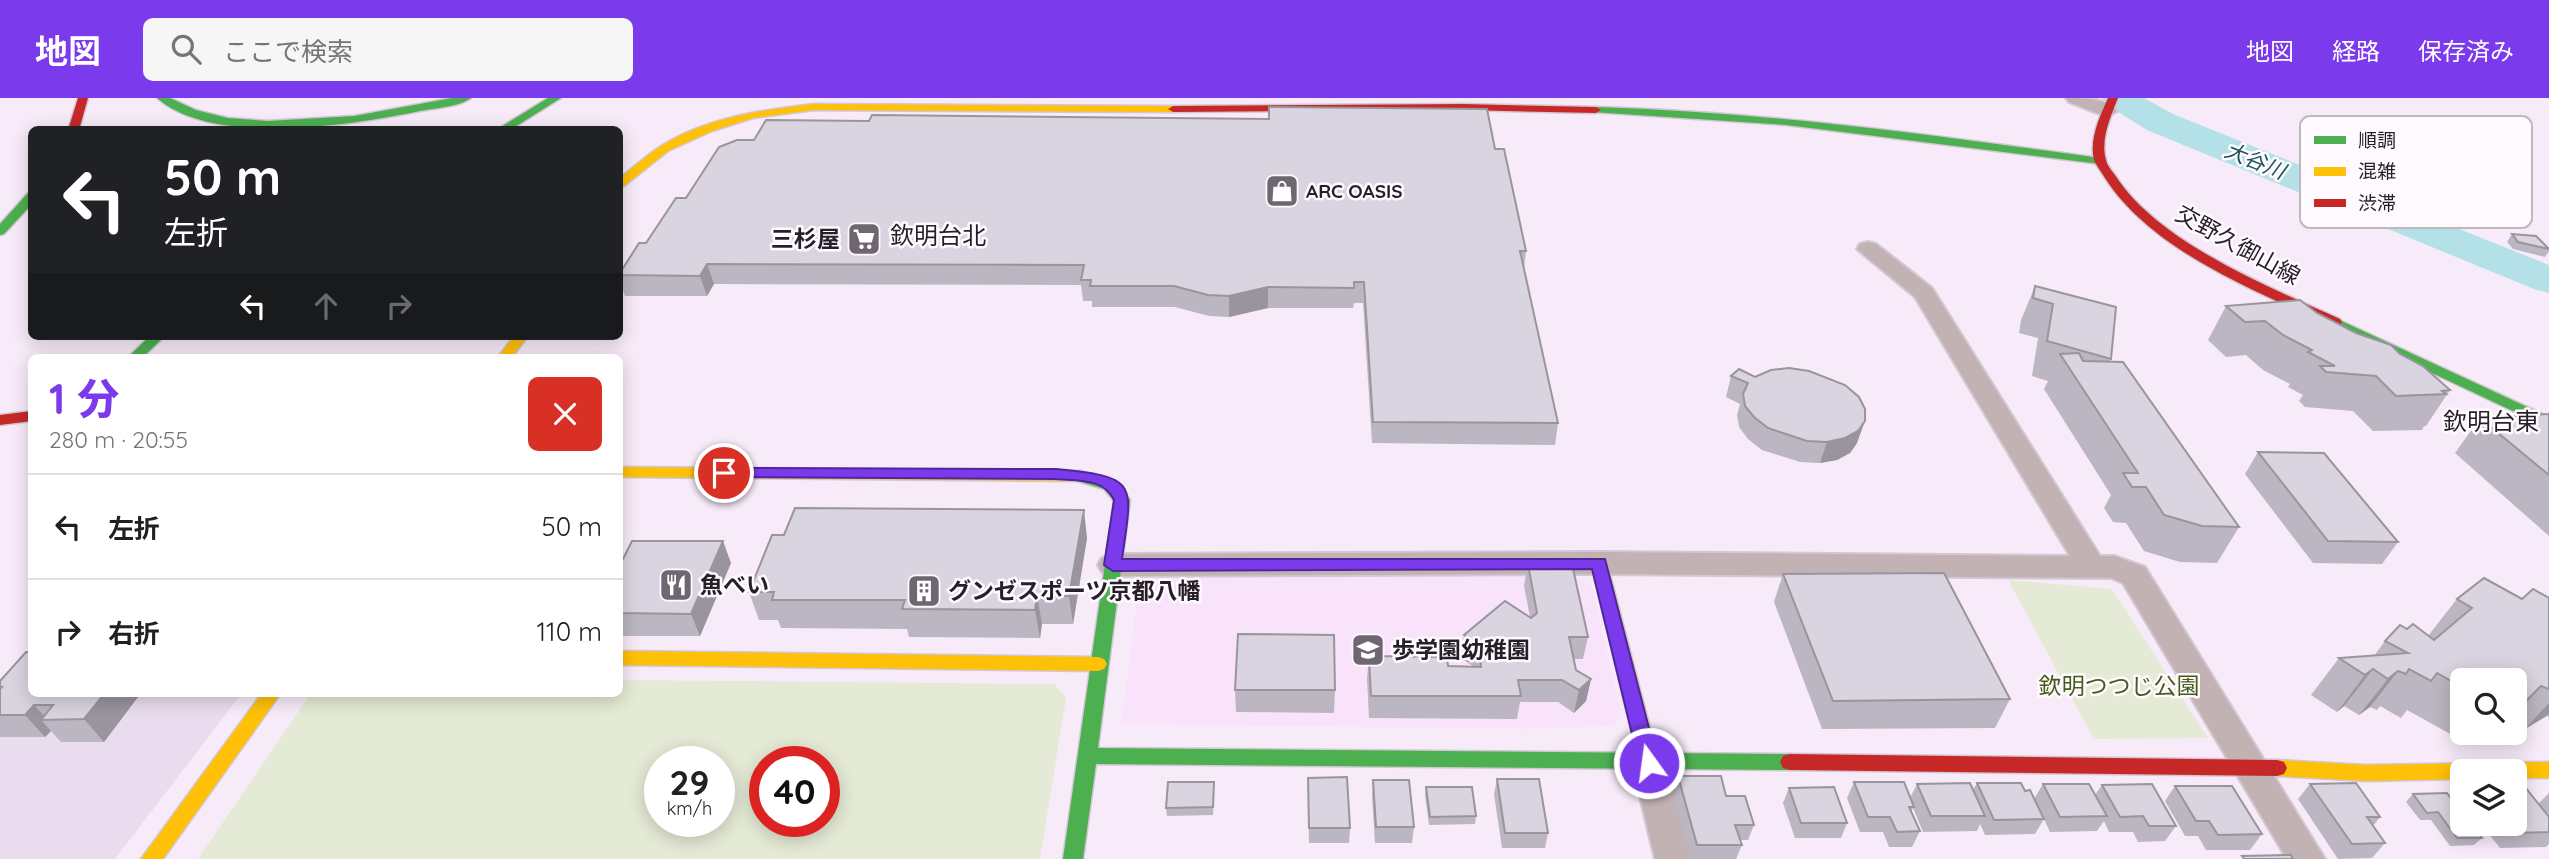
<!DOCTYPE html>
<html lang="ja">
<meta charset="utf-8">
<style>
body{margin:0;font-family:Quicksand,"Noto Sans JP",sans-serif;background:#f6f6f6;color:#202124;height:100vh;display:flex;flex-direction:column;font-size:26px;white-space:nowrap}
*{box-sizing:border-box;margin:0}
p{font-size:23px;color:#757577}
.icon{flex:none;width:38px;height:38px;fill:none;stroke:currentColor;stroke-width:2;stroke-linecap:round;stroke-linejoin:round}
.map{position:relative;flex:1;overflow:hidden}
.details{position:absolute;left:28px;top:256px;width:595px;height:343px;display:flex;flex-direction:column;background:#fff;border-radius:10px;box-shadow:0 4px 18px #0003}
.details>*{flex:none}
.banner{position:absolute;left:28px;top:28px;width:595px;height:214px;border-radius:10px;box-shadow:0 4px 18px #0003;background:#202124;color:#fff;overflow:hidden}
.controls{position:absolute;left:2450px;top:570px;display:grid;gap:14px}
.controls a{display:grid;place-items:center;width:77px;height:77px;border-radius:10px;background:#fff;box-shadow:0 4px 18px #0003;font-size:35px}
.speed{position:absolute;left:644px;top:648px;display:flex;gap:14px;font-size:35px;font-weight:700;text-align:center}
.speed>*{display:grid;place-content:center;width:91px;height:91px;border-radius:50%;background:#fff;box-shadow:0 4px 18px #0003;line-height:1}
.speed small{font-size:18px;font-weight:400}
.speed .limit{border:10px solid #d22;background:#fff;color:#111}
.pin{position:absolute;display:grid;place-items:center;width:60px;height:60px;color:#fff;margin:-30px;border:4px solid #fff;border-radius:50%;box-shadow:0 2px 7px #0007}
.me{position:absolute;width:77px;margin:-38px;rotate:346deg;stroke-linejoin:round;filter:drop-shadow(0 0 5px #0008)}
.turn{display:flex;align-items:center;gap:24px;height:147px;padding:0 21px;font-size:32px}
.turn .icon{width:91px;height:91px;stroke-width:2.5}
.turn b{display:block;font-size:49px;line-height:60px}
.lanes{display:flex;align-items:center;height:66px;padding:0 21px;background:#0003;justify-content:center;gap:35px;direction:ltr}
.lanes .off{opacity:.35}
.round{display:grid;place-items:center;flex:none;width:74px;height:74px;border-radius:10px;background:#f6f6f6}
.head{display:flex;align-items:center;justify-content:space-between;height:119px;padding:0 21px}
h1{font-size:42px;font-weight:800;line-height:52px;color:#7c3aed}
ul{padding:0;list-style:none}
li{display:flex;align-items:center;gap:21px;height:105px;padding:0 21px;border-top:2px solid #e0e0e0}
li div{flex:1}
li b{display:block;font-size:26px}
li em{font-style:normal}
header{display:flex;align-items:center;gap:42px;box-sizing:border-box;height:98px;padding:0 35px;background:#7c3aed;color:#fff}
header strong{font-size:33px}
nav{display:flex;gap:38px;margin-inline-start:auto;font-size:24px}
.search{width:490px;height:63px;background:#f6f6f6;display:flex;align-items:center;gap:18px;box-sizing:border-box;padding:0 24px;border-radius:10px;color:#757577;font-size:26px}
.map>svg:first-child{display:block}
</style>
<header>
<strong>地図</strong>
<div class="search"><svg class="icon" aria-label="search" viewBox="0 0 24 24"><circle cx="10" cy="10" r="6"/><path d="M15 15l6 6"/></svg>ここで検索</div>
<nav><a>地図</a><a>経路</a><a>保存済み</a></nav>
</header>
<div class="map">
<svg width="2549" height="761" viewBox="0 0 2549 761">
<rect width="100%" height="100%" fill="#f8ebf9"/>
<polygon fill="#e9dcee" points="32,595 242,595 115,761 0,761 0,598"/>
<polygon fill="#f9e3fb" points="1572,477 1592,488 1621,615 1613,628 1522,631 1121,626 1139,488 1151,479"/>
<g fill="#e4ead5" fill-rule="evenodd">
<polygon points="2008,482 2112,491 2208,640 2094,641"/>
<path d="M 620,582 L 1054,586 L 1066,600 L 1040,761 L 198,761 L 311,595 L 620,595 ZM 660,663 L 719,663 L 719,723 L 660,723 ZM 765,663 L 824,663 L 824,723 L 765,723 Z"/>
</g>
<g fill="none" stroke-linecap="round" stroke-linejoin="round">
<polygon fill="#b4e0e8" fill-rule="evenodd" points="2102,0 2144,0 2173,16 2549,167 2549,195 2534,191 2147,32 2107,7"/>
<defs>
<g id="street">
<path d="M 2066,0 C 2084,0 2105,0 2117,13 L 2107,19 L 2069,4 Z"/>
<polygon points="1868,144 1876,146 1932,190 2100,458 2114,458 2145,469 2325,761 2287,761 2123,485 2111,480 1599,476 1113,478 1102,474 1098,467 1102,460 1113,456 1599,454 2070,458 1915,199 1857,151 1860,146"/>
<polygon points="1649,651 1661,655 1666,665 1691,761 1655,761 1632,665 1637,655"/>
</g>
<g id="fast">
<path d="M 157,0 L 170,0 L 196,12 L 228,20 L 268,23 L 354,18 L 452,0 L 471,0 C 459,9 435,10 420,13 C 353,27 212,49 157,0 Z"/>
<polygon points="548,0 561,0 510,32 496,32"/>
<path d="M 1596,9 C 1765,14 1932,37 2100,60 L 2106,63 L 2100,66 L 1786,27 L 1592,14 L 1591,12 Z"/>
<polygon points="32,94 32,106 4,136 0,137 0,126 28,95"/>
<polygon points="2335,220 2549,319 2549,330 2330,227 2328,224 2330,221"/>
<polygon points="150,238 165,238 143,259 128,259"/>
<polygon points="1080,373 1116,383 1130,402 1098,650 1790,656 1797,658 1800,664 1797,670 1790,672 1096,666 1083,761 1063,761 1114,403 1104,391 1074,382 1072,378"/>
</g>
<g id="slow">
<path d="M 814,6 L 1173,8 L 1178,11 L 1173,14 L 814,12 L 753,20 L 712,33 L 668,53 L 624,88 L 620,88 L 620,80 C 632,70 645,59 658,50 C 704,20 761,12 814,6 Z"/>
<polygon points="514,238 528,238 512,259 498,259"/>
<polygon points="620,369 1080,373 1088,378 1080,383 620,379"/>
<polygon points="1599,459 1605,461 1607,465 1659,665 1656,671 1649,673 1642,671 1639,665 1591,465 1593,461"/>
<polygon points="620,553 1098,559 1104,561 1107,566 1104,571 1098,573 620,567"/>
<polygon points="262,595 281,595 163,761 141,761"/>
<polygon points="2277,662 2366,667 2549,664 2549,680 2515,680 2515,674 2462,674 2462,681 2366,683 2277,678 2270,676 2267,670 2270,664"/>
</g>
<g id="jam">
<polygon points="78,0 88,0 79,32 68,32"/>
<path d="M 2108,0 L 2118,0 C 2111,18 2100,41 2106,62 C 2107,68 2114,75 2117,80 C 2160,145 2271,190 2340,221 L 2342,224 L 2340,227 L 2330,227 C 2255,193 2151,152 2105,80 C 2102,75 2096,67 2094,62 C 2089,41 2100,18 2108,0 Z"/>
<polygon points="1463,6 1596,9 1601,12 1596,15 1463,12 1173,14 1168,11 1173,8"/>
<polygon points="32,313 32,323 0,327 0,317"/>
<polygon points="1790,656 2277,662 2284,664 2287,670 2284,676 2277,678 1790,672 1783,670 1780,664 1783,658"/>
</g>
</defs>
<use href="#street" stroke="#d2c7d3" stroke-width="4"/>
<use href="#fast" stroke="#d2c7d3" stroke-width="3"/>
<use href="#slow" stroke="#d2c7d3" stroke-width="3"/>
<use href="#jam" stroke="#d2c7d3" stroke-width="3"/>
<use href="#street" fill="#c2b2b4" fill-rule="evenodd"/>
<use href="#fast" fill="#4caf50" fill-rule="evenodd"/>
<use href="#slow" fill="#ffc107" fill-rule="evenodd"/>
<use href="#jam" fill="#c62828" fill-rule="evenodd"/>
</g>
<g fill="#bbb6c1">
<polygon points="1495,51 1526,153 1524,170 1558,325 1555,347 1372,345 1363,205 1354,205 1353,210 1268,210 1229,219 1209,218 1175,209 1092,209 1092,203 1083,203 1081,187 714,186 707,198 625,198 620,183 620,175 686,100"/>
<polygon points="2512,136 2549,150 2549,153 2545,159 2513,151 2507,144"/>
<polygon points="2035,188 2111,261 2110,264 2239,429 2217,465 2180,464 2144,453 2126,425 2113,424 2104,410 2111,397 2044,291 2048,283 2032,278 2038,240 2019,235 2021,222"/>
<polygon points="2226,208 2317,215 2400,256 2450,292 2426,328 2424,328 2422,332 2373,333 2353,313 2305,309 2299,303 2303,297 2288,289 2290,286 2263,272 2246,257 2226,259 2208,242"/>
<polygon points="1739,271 1857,345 1850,355 1837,362 1820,365 1800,364 1762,352 1748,341 1739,329 1737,317 1740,306 1726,299 1731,278"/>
<polygon points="2549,316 2549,438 2455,355 2480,320"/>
<polygon points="2258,354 2398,444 2382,466 2313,465 2245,376"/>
<polygon points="1087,440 1073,526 1042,526 1040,540 909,539 907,531 781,530 778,522 759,522 749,494"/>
<polygon points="620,460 731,465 700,538 620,538"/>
<polygon points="1528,466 1588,539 1583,561 1574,561 1576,572 1591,581 1586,603 1574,615 1558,604 1520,604 1517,621 1369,620 1367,581 1369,558 1448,568 1474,569 1461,560 1464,537 1530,519 1524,488"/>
<polygon points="1783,476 2010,601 1995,630 1822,631 1774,504"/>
<polygon points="2549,500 2549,619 2547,618 2525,631 2515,627 2515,583 2462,583 2462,635 2497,635 2492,640 2463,643 2407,612 2401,620 2380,608 2377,612 2370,609 2359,617 2344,608 2337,614 2311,597 2339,560 2374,558 2385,543 2407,531 2434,542 2435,542 2428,538 2457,501"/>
<polygon points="0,583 141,595 104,644 61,644 51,633 45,639 0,639"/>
<polygon points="1235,592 1335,592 1334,615 1236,614"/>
<polygon points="1678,678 1726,698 1754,727 1748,742 1740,742 1742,747 1736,761 1691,761 1673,694"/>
<polygon points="1308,680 1350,730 1349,745 1309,745"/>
<polygon points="1497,681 1548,735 1545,750 1502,750 1494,696"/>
<polygon points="1373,682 1414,729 1412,745 1375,745 1372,698"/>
<polygon points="1854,684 1910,700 1917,686 1973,692 1977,685 2025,693 2034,701 2043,686 2095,697 2102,687 2176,728 2165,743 2138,744 2133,734 2109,734 2104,723 2097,733 2050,734 2044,721 2035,736 1985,737 1980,726 1977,733 1923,734 1913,710 1911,714 1920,733 1912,749 1889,749 1883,734 1860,734 1847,700"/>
<polygon points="2310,686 2380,719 2373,728 2385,745 2372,760 2338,761 2298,701"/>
<polygon points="2175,688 2262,736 2250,752 2206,752 2198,738 2185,738 2165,703"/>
<polygon points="1426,689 1476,718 1475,726 1429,727 1425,697"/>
<polygon points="1789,690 1847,725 1841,740 1795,740 1783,705"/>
<polygon points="1214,692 1213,717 1167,718 1166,710"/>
<polygon points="2549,695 2549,746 2546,749 2500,750 2481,726 2515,726 2538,706"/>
<polygon points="2413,696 2482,740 2474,747 2450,748 2431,722 2420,722 2406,704"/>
</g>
<g fill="#99949d">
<polygon points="707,166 714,186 707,198 700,178"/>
<polygon points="1268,189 1268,210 1229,219 1229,198"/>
<polygon points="1865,323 1857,345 1850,355 1837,362 1820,365 1827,344"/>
<polygon points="1084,412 1087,440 1073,526 1069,498"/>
<polygon points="723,443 731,465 700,538 691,516"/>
<polygon points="1037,498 1042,526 1040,540 1035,512"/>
<polygon points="2373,571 2344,608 2337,614 2365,577"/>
<polygon points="2398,573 2370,609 2359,617 2388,581"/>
<polygon points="1591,581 1586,603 1574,615 1579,592"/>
<polygon points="2541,588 2515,617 2515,615 2525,604"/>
<polygon points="105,595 141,595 104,644 84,621"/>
<polygon points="2549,605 2549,616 2525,631"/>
<polygon points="34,607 47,621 41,622 51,633 45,639 25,617"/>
</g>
<g fill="#dad4e0" stroke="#99949d" stroke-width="2">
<polygon points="1269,9 1487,11 1495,51 1504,51 1526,153 1520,153 1558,325 1373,324 1364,184 1354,184 1354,190 1268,189 1229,198 1208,197 1174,188 1090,188 1091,182 1081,182 1084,167 707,166 700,178 620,177 620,175 639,145 646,145 676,100 686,100 719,49 737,42 754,42 766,22 869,23 872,17 1269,21"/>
<polygon points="2512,136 2536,138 2549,151 2518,144"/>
<polygon points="2035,188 2116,209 2111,261 2047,243 2053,206 2033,200"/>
<polygon points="2300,202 2317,215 2356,235 2391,247 2400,256 2423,268 2450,292 2442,293 2446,296 2396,298 2376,278 2326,274 2320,268 2335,268 2308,254 2312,252 2283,237 2265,223 2245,224 2226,208"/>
<polygon points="2079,255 2083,263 2123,264 2239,429 2202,428 2164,417 2146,389 2132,389 2123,375 2138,375 2060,256"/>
<polygon points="1789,270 1809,273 1845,287 1859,299 1865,311 1865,323 1858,333 1845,340 1827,344 1807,343 1768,330 1754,319 1745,308 1743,296 1748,285 1731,278 1739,271 1755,279 1771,272"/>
<polygon points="2549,316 2549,377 2480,320"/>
<polygon points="2258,354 2324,355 2398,444 2328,443"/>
<polygon points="795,410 1084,412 1069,498 1037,498 1035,512 902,511 905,502 772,502 774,494 749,494 772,437 784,437"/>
<polygon points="632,443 723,443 691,516 620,515 620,467"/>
<polygon points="1528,466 1572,466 1588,539 1569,539 1576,572 1591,581 1579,592 1562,582 1518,582 1521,598 1371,598 1369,558 1447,559 1448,568 1481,569 1480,559 1487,553 1464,537 1505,503 1531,520 1537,515"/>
<polygon points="1944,475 2010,601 1833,603 1783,476"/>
<polygon points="2484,480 2522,501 2533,491 2549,500 2549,591 2541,588 2525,604 2515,605 2515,583 2462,583 2462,589 2437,575 2431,583 2409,571 2406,576 2398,573 2388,581 2373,571 2365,577 2339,560 2408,555 2385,543 2400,527 2407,531 2413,526 2434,542 2472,510 2457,501"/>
<polygon points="1238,536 1334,537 1335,592 1235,592"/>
<polygon points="26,554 32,554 32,595 105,595 84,621 41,622 53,607 34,607 25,617 0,617 0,591 2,589 0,589 0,583"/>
<polygon points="1678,678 1721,678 1726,698 1745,698 1754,727 1735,727 1742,747 1697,747"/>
<polygon points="1347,679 1350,730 1309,730 1308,680"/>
<polygon points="1497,681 1539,681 1548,735 1505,735"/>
<polygon points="1373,682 1409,682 1414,729 1376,729"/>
<polygon points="1168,684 1214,684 1213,709 1166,710"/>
<polygon points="1854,684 1904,684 1914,709 1909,709 1920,733 1897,734 1890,719 1868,719"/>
<polygon points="1970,685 1985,718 1931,718 1917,686"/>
<polygon points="1977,685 2021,685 2025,693 2030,692 2044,721 1994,722"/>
<polygon points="2356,685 2380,719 2367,719 2385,745 2352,746 2310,686"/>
<polygon points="2043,686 2089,686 2107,718 2060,719"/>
<polygon points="2152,686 2176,728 2149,728 2143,718 2120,719 2102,687"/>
<polygon points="2175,688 2232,688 2262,736 2218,737 2209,723 2196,723"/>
<polygon points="1426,689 1472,689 1476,718 1430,719"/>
<polygon points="1834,689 1847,725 1801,725 1789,690"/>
<polygon points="2515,689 2525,689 2549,719 2549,734 2515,735 2508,726 2515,726"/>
<polygon points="2447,695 2462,715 2462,726 2471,726 2482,740 2457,740 2438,714 2427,715 2413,696"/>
<polygon points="2291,757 2293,761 2244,761 2242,758"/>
</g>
<path fill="#7c3aed" stroke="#51269a" stroke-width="2" d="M 724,370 L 1056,371 C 1139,379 1133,384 1122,461 L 1605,461 L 1658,665 L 1656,671 L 1649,673 L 1642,671 L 1639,665 L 1592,471 L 1113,473 L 1104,467 L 1114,402 C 1104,380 1078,383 1056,381 L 719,379 L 716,375 Z"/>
<defs>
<symbol id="shop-square" viewBox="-11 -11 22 22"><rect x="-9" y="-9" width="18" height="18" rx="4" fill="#706671" stroke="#fffaff"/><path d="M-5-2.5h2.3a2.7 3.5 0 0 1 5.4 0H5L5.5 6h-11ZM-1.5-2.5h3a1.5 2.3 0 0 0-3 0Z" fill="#fff"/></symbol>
<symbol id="supermarket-square" viewBox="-11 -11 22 22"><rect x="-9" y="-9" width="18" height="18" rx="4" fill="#706671" stroke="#fffaff"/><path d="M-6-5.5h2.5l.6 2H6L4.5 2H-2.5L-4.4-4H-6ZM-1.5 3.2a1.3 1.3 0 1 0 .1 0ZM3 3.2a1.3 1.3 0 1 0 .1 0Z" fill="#fff"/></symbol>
<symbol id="restaurant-square" viewBox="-11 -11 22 22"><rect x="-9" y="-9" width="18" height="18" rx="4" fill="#706671" stroke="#fffaff"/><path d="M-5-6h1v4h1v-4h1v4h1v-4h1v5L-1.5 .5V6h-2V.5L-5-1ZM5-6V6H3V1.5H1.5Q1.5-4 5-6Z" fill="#fff"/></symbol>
<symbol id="building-square" viewBox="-11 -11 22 22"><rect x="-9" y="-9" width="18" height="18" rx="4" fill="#706671" stroke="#fffaff"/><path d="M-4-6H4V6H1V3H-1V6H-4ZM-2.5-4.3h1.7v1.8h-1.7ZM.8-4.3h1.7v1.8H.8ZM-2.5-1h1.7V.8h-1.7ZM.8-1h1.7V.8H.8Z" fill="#fff"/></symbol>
<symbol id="school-square" viewBox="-11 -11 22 22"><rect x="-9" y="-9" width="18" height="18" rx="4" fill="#706671" stroke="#fffaff"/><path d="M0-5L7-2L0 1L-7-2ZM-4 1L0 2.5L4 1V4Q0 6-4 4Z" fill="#fff"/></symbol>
</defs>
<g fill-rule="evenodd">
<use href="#shop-square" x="1263" y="74" width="38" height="38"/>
<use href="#supermarket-square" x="845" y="122" width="38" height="38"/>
<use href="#restaurant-square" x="657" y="468" width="38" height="38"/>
<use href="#building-square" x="905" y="474" width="38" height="38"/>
<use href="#school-square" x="1349" y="533" width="38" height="38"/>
</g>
<g text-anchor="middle" stroke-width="5" stroke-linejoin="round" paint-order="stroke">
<g font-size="19" font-weight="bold" fill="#271f28" stroke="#fffaff" text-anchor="start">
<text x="1306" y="100">ARC OASIS</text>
</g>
<g font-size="21" font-style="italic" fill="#195458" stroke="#fffaff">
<text transform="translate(2255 63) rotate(22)" y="7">大谷川</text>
</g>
<g font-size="23" font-weight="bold" fill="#271f28" stroke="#fffaff" text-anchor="start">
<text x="840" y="149" text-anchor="end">三杉屋</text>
<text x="700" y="495">魚べい</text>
<text x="948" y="501">グンゼスポーツ京都八幡</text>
<text x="1392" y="560">歩学園幼稚園</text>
</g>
<g font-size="23" fill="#271f28" stroke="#fffaff">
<text transform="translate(2238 147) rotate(29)" y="8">交野久御山線</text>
</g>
<g font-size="23" fill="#455c16" stroke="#fffaff">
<text x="2119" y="596">欽明つつじ公園</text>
</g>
<g font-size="24" fill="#271f28" stroke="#fffaff">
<text x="938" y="146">欽明台北</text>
<text x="2491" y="332">欽明台東</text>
</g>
</g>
<rect x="2300" y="18" width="232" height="112" rx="10" fill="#fffaff" stroke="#beb8be" stroke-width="2"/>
<rect x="2314" y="38" width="32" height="8" fill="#4caf50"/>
<rect x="2314" y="69" width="32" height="9" fill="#ffc107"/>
<rect x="2314" y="101" width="32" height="8" fill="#c62828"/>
<g font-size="19" fill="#271f28">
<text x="2358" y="49">順調</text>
<text x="2358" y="80">混雑</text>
<text x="2358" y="112">渋滞</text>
</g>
</svg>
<div class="controls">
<a><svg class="icon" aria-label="search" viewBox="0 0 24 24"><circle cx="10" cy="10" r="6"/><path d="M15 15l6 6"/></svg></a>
<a><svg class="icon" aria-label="layers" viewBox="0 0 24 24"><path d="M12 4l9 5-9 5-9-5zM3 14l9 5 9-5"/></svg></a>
</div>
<div class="speed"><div>29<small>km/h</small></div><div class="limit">40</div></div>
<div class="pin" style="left:724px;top:375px;background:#d93025"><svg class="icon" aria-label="arrive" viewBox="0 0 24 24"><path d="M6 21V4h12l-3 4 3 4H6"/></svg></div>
<svg class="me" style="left:1649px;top:665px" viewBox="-20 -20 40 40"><circle r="17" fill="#7c3aed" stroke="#fff" stroke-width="3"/><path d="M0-11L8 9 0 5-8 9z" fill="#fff"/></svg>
<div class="banner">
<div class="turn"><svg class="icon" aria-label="left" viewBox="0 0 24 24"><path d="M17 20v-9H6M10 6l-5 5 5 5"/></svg><div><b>50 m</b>左折</div></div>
<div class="lanes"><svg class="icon" aria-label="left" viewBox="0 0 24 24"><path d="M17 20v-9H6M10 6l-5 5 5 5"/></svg><svg class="icon off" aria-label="ahead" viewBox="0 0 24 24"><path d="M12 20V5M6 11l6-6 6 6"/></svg><svg class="icon off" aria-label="right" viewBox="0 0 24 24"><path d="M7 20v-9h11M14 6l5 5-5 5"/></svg></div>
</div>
<section class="details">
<div class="head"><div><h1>1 分</h1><p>280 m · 20:55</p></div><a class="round" style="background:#d93025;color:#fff"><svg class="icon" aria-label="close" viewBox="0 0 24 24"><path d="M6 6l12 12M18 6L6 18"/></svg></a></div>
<ul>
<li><svg class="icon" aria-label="left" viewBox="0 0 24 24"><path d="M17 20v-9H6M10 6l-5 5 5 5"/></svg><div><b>左折</b></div><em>50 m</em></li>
<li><svg class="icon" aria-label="right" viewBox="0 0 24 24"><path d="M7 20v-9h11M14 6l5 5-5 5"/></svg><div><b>右折</b></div><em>110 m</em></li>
</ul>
</section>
</div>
